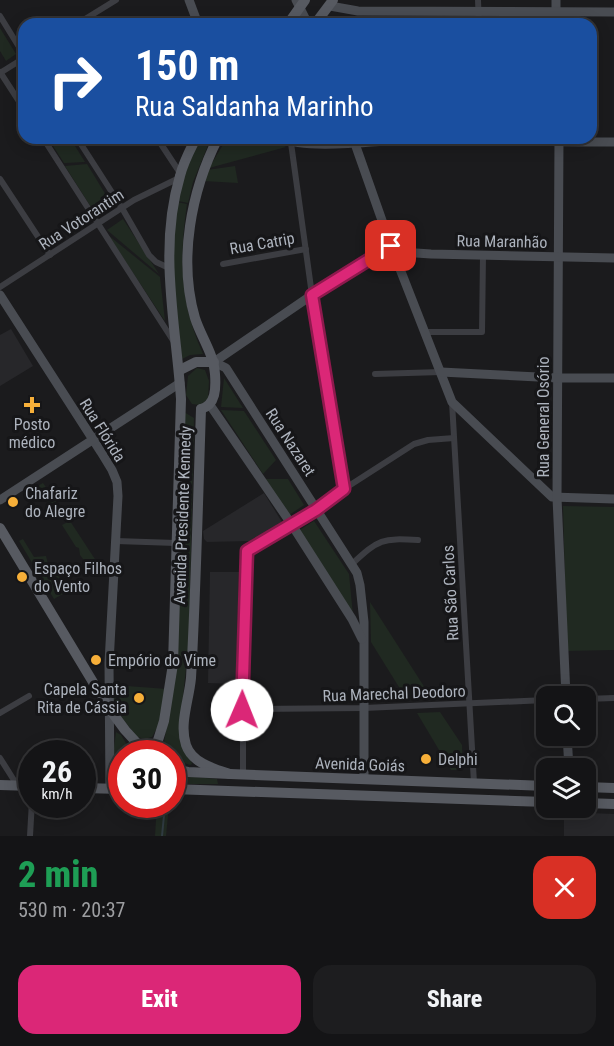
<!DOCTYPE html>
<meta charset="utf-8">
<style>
body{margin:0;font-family:"Roboto Condensed",sans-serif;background:#1d1d1f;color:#f1f3f6;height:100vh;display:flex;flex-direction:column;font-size:22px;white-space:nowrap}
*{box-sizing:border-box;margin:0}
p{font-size:20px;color:#9d9ea1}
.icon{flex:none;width:33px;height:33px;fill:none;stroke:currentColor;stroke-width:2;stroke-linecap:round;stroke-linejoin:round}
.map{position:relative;height:836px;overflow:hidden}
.side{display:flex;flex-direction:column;background:#141416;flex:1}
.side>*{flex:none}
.banner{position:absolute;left:18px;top:18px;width:579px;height:126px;border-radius:18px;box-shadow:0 3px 15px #0003,0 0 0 2px #333335;background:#1a4fa0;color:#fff;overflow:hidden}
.controls{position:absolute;left:536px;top:686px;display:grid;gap:12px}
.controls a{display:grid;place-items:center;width:60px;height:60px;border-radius:12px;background:#141416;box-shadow:0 3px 15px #0003,0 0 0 2px #333335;font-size:30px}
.speed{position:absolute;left:18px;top:740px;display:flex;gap:12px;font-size:30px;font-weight:700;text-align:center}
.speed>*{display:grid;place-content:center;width:78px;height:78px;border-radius:50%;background:#141416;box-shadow:0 3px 15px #0003,0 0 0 2px #333335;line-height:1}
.speed small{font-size:15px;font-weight:400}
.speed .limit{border:9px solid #d22;background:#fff;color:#111}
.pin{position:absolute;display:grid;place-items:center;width:51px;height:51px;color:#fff;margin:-26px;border-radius:12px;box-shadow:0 3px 9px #0006}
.me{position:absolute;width:66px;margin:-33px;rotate:1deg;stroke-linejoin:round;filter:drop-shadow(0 0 4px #0008)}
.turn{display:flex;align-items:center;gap:21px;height:126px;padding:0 18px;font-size:27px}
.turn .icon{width:78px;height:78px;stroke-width:2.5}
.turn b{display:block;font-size:42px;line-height:51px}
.round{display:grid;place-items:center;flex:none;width:63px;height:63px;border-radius:18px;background:#1d1d1f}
.summary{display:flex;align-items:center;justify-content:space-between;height:102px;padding:0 18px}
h1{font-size:36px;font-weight:800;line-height:45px;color:#1e9e55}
.cta{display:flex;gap:12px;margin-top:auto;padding:12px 18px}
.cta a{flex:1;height:69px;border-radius:18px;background:#db2777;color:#fff;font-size:24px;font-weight:800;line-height:69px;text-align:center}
.cta a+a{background:#1d1d1f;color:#f1f3f6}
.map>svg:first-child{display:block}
</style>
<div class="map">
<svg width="614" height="836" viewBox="0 0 614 836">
<rect width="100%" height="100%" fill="#1b1b1d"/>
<g fill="#27272a">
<polygon points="11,329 33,366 0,386 0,335"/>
<polygon points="264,493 282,522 250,541 207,542 204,539 203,531"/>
<polygon points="210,572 239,572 236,684 208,683"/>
<polygon points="564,812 614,814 614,836 564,836"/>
</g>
<g fill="#202921">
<polygon points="0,28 16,54 6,61 0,51"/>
<polygon points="48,138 70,138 85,162 64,163"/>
<polygon points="199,138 211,138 193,182 188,203 178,201 183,178"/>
<polygon points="227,138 273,138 286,147 209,168"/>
<polygon points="87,164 112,205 96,215 65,166"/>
<polygon points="235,166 238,183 203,181 207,170"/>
<path d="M 177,202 L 187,204 C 179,259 180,303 203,354 L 190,355 L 182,359 L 172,268 Z"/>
<polygon points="123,219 159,274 107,230"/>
<polygon points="108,235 160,277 165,321"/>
<polygon points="197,368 205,370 209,381 208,399 200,405 192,404 186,395 188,376"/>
<polygon points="224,378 243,408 221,407"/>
<polygon points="221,410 244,411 276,460 263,474"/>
<polygon points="184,412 194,418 189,639 179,735 183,750 191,760 192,764 190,765 173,759 172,753 162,753 175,681"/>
<polygon points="265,479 288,479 304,505 289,515"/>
<polygon points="43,483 65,514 59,518 38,489 34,488"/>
<polygon points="563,506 614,507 614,650 567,651"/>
<polygon points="70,521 104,573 95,575 80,555 79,548 76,547 62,525"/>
<polygon points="314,521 349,574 353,615 298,531"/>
<polygon points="23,539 34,557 46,556 48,564 39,569 41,572 53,564 70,590 54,599 19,541"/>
<polygon points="370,602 432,699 407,700 371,642"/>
<polygon points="114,685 167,689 160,722 152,737 145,739 137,737 116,710 113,701"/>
<polygon points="440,712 462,745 463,770 451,770 417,713"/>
<polygon points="116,732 121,735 132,753 122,753 121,782 113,782 112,763"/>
<polygon points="172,775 217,779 218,784 173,784"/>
<polygon points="157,804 169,805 166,836 155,836"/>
</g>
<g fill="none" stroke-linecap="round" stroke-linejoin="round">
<polyline stroke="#303b42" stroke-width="2" points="162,836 165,805"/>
<g stroke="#3c3d42" stroke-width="6">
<polyline points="478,0 479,24"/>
<polyline points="0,16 24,55"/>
<polyline points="77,24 116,0"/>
<polyline points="0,72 24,109"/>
<polyline points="0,73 24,58"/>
<polyline points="43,138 174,342"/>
<polyline points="77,138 122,208 149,255 156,262 169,268"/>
<polyline points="157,138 180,173"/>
<polyline points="291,143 312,295 344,489"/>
<polyline points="0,179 50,255"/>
<polyline points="223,264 306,249"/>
<polyline points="0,287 134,200 179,178"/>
<polyline points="426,332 482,332 483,255"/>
<polyline points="375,374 441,372"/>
<polyline points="452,402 474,783"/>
<polyline points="116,541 176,543"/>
<path d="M 352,564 C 379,539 382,538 418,540"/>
<polyline points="585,699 614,698"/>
<polyline points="242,709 364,708 546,700"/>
<polyline points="0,713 29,696"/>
<polyline points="0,758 17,785"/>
<polyline points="243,775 243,692 247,551 316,510 344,489 414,444 428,440 454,438"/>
<polyline points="30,836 32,801"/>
</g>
<g stroke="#494c52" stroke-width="9">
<polyline points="189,0 198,24"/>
<polyline points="296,0 308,24"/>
<polyline points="556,0 556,24"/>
<polyline points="330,6 358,11 614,12"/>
<path d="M 282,138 C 305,150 375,141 404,140 C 474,139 544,142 614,142"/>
<polyline points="353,138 391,246 452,402 552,497 614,499"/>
<polyline points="559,138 557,498 566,696"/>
<polyline points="391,246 401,252 431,254 614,258"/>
<polyline points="0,295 101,452 112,470 117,482 118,496 109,663 110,789"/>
<polyline points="214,362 226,368 357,573 360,585 364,622 364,778"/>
<polyline points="214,362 312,295 391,246"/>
<polyline points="441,372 558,378 614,378"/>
<polyline points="210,405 292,525 352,619 362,639"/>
<polyline points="0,500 180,383"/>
<polyline points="567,735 569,768"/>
</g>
<g stroke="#575a61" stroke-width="10">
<polyline points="288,24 305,0"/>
<polyline points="315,24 333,0"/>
<polyline points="180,370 196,362 214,362"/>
<path d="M 201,409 C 198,499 196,589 191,678 C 189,700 179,724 186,745 C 192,763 214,769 230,774"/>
<path d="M 201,409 C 216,405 216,388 215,374 C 214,354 201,337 195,318 C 178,260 191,191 218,138"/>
<polyline points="0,528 108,707 125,730 146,753"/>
<path d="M 154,753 L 164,721 L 173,664 L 181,399 C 176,325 158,249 180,176 C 183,163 190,150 196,138"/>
<polyline points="172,769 188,772 230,774 546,786"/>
<polyline points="0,785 32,786"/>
<polyline points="585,787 614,788"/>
<polyline points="82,788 122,789"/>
<polyline points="172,789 546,802"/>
<polyline points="585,803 614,804"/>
</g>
</g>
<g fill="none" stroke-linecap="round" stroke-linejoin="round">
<defs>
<polyline id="route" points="242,710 247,551 316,510 344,489 312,295 391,246"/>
</defs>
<use href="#route" stroke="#8e194d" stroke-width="15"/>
<use href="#route" stroke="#db2777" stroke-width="10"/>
</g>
<g fill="#f6af39" stroke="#161618" stroke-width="2">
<path d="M29 396h6v6h6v6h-6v6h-6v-6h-6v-6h6z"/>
<circle cx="13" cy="502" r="6"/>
<circle cx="22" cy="577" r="6"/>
<circle cx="96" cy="660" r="6"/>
<circle cx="139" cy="698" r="6"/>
<circle cx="426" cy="759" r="6"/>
</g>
<g text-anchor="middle" stroke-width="6" stroke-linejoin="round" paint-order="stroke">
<g font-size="16" fill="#adb3bd" stroke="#161618">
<text transform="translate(81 219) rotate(-33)" y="6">Rua Votorantim</text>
<text transform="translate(502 241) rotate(1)" y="6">Rua Maranhão</text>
<text transform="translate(262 243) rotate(-10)" y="6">Rua Catrip</text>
<text transform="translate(543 417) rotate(-90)" y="6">Rua General Osório</text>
<text transform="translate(103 430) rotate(58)" y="6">Rua Flórida</text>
<text transform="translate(291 442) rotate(57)" y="6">Rua Nazaret</text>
<text transform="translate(182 515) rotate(-88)" y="6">Avenida Presidente Kennedy</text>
<text transform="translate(450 593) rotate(-93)" y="6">Rua São Carlos</text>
<text transform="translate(394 693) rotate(-2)" y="6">Rua Marechal Deodoro</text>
<text transform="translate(360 764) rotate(2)" y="6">Avenida Goiás</text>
</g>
<g font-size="16" fill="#adb3bd" stroke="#161618" text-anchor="start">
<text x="32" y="430" text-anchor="middle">Posto<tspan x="32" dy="18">médico</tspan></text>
<text x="25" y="499">Chafariz<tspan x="25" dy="18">do Alegre</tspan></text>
<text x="34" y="574">Espaço Filhos<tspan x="34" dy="18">do Vento</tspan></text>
<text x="108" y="666">Empório do Vime</text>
<text x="127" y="695" text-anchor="end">Capela Santa<tspan x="127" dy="18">Rita de Cássia</tspan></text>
<text x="438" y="765">Delphi</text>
</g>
</g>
</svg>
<div class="controls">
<a><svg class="icon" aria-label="search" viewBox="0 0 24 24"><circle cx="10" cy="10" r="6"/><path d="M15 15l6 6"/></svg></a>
<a><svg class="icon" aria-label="layers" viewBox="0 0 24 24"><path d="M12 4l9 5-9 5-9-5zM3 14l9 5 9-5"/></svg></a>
</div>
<div class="speed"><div>26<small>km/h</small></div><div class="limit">30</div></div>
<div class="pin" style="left:391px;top:246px;background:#d93025"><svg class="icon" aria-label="arrive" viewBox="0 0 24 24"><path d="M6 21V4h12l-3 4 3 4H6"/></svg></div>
<svg class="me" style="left:242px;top:710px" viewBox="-20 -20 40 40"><circle r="19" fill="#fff"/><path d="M0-13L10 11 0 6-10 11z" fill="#db2777"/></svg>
<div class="banner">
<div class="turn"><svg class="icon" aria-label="right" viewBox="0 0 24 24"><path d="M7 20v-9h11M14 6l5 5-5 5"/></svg><div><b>150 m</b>Rua Saldanha Marinho</div></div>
</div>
</div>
<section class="side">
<div class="summary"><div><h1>2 min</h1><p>530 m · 20:37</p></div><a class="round" style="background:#d93025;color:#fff"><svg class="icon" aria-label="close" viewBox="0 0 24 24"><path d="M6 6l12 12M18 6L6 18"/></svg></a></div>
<div class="cta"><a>Exit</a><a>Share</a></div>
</section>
